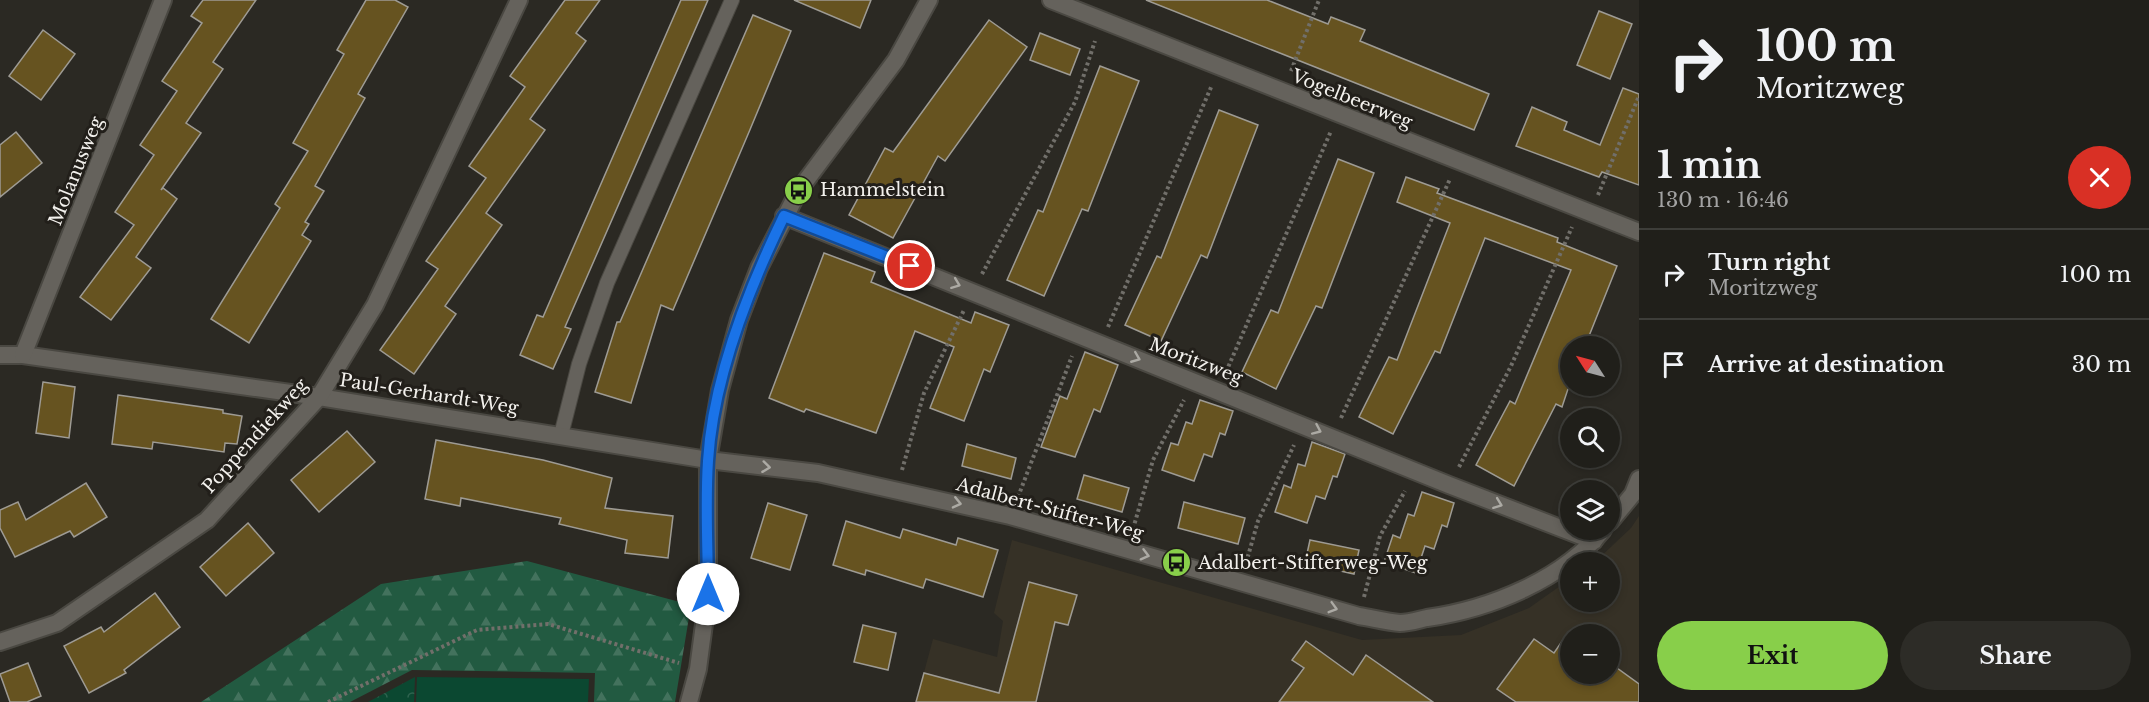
<!DOCTYPE html>
<meta charset="utf-8">
<style>
body{margin:0;font-family:"Libre Baskerville",serif;background:#2d2c27;color:#f1f3f6;height:100vh;display:flex;flex-direction:column;font-size:22px;white-space:nowrap}
*{box-sizing:border-box;margin:0}
p{font-size:20px;color:#a2a2a2}
.icon{flex:none;width:33px;height:33px;fill:none;stroke:currentColor;stroke-width:2;stroke-linecap:round;stroke-linejoin:round}
.map{position:relative;flex:1;overflow:hidden}
.details{display:flex;flex-direction:column;background:#201f1a;width:510px}
.details>*{flex:none}
.hud{background:#201f1a;color:#f1f3f6;overflow:hidden}
.needle{width:39px;rotate:306deg}
.buttons{position:absolute;left:1560px;top:336px;display:grid;gap:12px}
.buttons a{display:grid;place-items:center;width:60px;height:60px;border-radius:50%;background:#201f1a;box-shadow:0 3px 9px #0003,0 0 0 2px #3d3d39;font-size:30px}
.pin{position:absolute;display:grid;place-items:center;width:51px;height:51px;color:#fff;margin:-26px;border:3px solid #fff;border-radius:50%;box-shadow:0 2px 6px #0007}
.me{position:absolute;width:66px;margin:-33px;rotate:0deg;stroke-linejoin:round;filter:drop-shadow(0 0 4px #0008)}
.turn{display:flex;align-items:center;gap:21px;height:126px;padding:0 18px;font-size:27px}
.turn .icon{width:78px;height:78px;stroke-width:2.5}
.turn b{display:block;font-size:42px;line-height:51px}
.round{display:grid;place-items:center;flex:none;width:63px;height:63px;border-radius:32px;background:#2d2c27}
.headline{display:flex;align-items:center;justify-content:space-between;height:102px;padding:0 18px}
h1{font-size:36px;font-weight:700;line-height:45px}
.primary-button{display:flex;gap:12px;margin-top:auto;padding:12px 18px}
.primary-button a{flex:1;height:69px;border-radius:36px;background:#88cf4a;color:#111;font-size:24px;font-weight:700;line-height:69px;text-align:center}
.primary-button a+a{background:#2d2c27;color:#f1f3f6}
ul{padding:0;list-style:none}
li{display:flex;align-items:center;gap:18px;height:90px;padding:0 18px;border-top:2px solid #3d3d39}
li div{flex:1}
li b{display:block;font-size:22px}
li em{font-style:normal}
main{display:flex;flex:1;min-height:0}
.map>svg:first-child{display:block}
</style>
<main>
<div class="map">
<svg width="1639" height="702" viewBox="0 0 1639 702">
<defs>
<pattern id="forest-firs" width="22" height="20" patternUnits="userSpaceOnUse" patternTransform="scale(1.5)"><rect width="22" height="20" fill="#225a41"/><path d="M5 1l3.5 6h-7zM16 11l3.5 6h-7z" fill="#43725d"/></pattern>
<pattern id="park-crowns" width="20" height="18" patternUnits="userSpaceOnUse" patternTransform="scale(1.5)"><rect width="20" height="18" fill="#0b4831"/><path d="M2 6a3 3 0 1 1 6 0M12 15a3 3 0 1 1 6 0" fill="none" stroke="#2f634f"/></pattern>
</defs>
<rect width="100%" height="100%" fill="#2b2923"/>
<path fill="#363126" fill-rule="evenodd" d="M 1639,516 L 1639,702 L 916,702 L 933,639 L 997,657 L 1003,621 L 994,613 L 1012,540 L 1362,640 L 1461,635 L 1529,608 L 1570,579 L 1570,602 L 1610,602 L 1610,562 L 1595,562 L 1631,528 ZM 1570,634 L 1610,634 L 1610,674 L 1570,674 Z"/>
<polygon fill="#0b4831" points="417,677 589,679 588,702 416,702"/>
<polygon fill="url(#forest-firs)" points="527,561 691,605 675,702 594,702 595,673 412,670 350,702 201,702 381,584"/>
<polygon fill="url(#park-crowns)" points="415,677 414,702 368,702"/>
<g fill="#665320" stroke="#9e9b94" stroke-width="1.5">
<polygon points="203,0 256,0 213,62 223,69 186,123 201,133 161,190 163,188 177,199 136,257 151,268 111,320 80,297 134,225 115,212 154,155 140,145 177,91 162,81 202,23 191,16"/>
<polygon points="366,0 395,0 408,7 358,94 365,98 315,186 324,191 305,222 309,224 302,235 311,241 249,343 211,319 280,208 275,204 308,151 293,143 344,54 337,50"/>
<polygon points="565,0 600,0 576,33 586,41 530,119 545,130 486,213 502,225 445,306 456,314 414,374 380,350 438,269 426,261 486,178 469,166 525,87 510,76"/>
<polygon points="681,0 708,0 565,327 571,329 553,369 520,355 537,315 543,317"/>
<polygon points="794,0 871,0 860,28"/>
<polygon points="1146,0 1267,0 1328,24 1331,17 1365,30 1360,41 1489,94 1474,130"/>
<polygon points="1599,11 1632,24 1610,79 1577,65"/>
<polygon points="753,15 791,31 749,132 673,310 661,305 631,403 595,392 617,322 620,322"/>
<polygon points="989,20 1027,47 945,161 938,156 893,238 849,215 885,148 893,152"/>
<polygon points="43,30 75,54 41,100 9,76"/>
<polygon points="1040,33 1080,49 1070,75 1030,60"/>
<polygon points="1100,66 1139,81 1088,211 1082,209 1044,296 1007,280 1038,210 1043,212"/>
<polygon points="1623,88 1639,94 1639,185 1602,172 1599,177 1516,146 1532,107 1567,122 1564,130 1600,145"/>
<polygon points="1219,110 1258,125 1207,258 1201,255 1161,341 1125,325 1157,256 1161,258"/>
<polygon points="16,132 42,163 0,197 0,145"/>
<polygon points="1338,159 1374,173 1322,308 1316,306 1276,389 1242,372 1271,310 1278,313"/>
<polygon points="1406,177 1439,189 1437,193 1558,238 1557,242 1617,266 1585,346 1570,346 1570,383 1562,407 1556,404 1514,486 1476,465 1510,401 1515,404 1571,270 1485,238 1440,353 1435,351 1393,434 1359,417 1389,357 1397,360 1450,223 1397,202"/>
<polygon points="824,253 875,272 871,282 971,323 975,312 1009,325 990,372 984,369 964,421 930,408 954,347 915,331 876,433 806,409 804,412 769,398"/>
<polygon points="1085,352 1118,365 1100,412 1094,409 1075,457 1041,447 1060,396 1067,399"/>
<polygon points="43,382 75,387 69,438 36,433"/>
<polygon points="118,395 223,410 223,413 242,416 237,444 225,443 224,452 153,442 152,449 112,444"/>
<polygon points="1200,400 1233,411 1225,435 1220,433 1212,457 1204,454 1194,481 1162,470 1171,443 1178,445 1186,422 1192,424"/>
<polygon points="347,431 375,462 319,512 291,480"/>
<polygon points="436,440 543,460 612,478 605,508 673,516 668,558 625,553 627,540 559,524 561,518 461,498 460,506 425,499"/>
<polygon points="1312,442 1345,454 1337,477 1333,476 1325,499 1316,496 1307,523 1275,512 1284,485 1291,488 1298,464 1305,466"/>
<polygon points="967,444 1016,458 1011,479 962,466"/>
<polygon points="1084,475 1129,488 1122,512 1077,499"/>
<polygon points="86,483 107,517 74,537 70,531 15,557 0,528 0,510 18,502 26,520"/>
<polygon points="1422,492 1454,503 1447,527 1442,525 1434,549 1425,546 1416,573 1384,562 1393,535 1400,538 1408,514 1414,516"/>
<polygon points="1184,502 1245,518 1238,544 1178,528"/>
<polygon points="768,503 807,515 790,570 751,558"/>
<polygon points="846,521 900,538 903,529 956,545 958,538 998,550 983,597 926,579 923,588 866,570 865,575 833,565"/>
<polygon points="248,523 274,553 226,596 200,567"/>
<polygon points="1310,540 1359,550 1354,574 1305,563"/>
<polygon points="1029,582 1077,595 1068,625 1055,622 1036,702 916,702 924,673 999,693"/>
<polygon points="155,593 180,627 124,670 126,673 89,693 64,646 101,627 104,632"/>
<polygon points="863,625 896,633 888,670 854,662"/>
<polygon points="1567,634 1570,636 1570,674 1610,674 1610,663 1639,684 1639,702 1516,702 1497,689 1534,639 1554,653"/>
<polygon points="1306,641 1353,675 1366,655 1433,702 1279,702 1304,668 1292,660"/>
<polygon points="28,663 41,696 27,702 10,702 0,674"/>
</g>
<g fill="none" stroke-linecap="round" stroke-linejoin="round">
<defs>
<polyline id="service" points="561,435 579,364 607,283 732,0"/>
<g id="minor">
<polyline points="1051,0 1639,232"/>
<polyline points="784,216 1449,485 1594,541"/>
<path d="M 0,355 L 23,355 L 319,397 L 708,460 L 818,473 L 1010,516 L 1359,616 C 1372,618 1387,622 1400,623 C 1408,623 1418,620 1427,618 C 1490,609 1562,580 1603,530"/>
<polyline points="23,355 163,0"/>
<polyline points="1610,522 1633,494 1639,479"/>
<polyline points="0,642 57,623 207,520 319,397 375,305 519,0"/>
<polyline points="689,702 698,669 708,594 708,460 720,390 739,320 759,268 799,190 896,60 929,0"/>
</g>
</defs>
<use href="#service" stroke="#4a4842" stroke-width="16"/>
<use href="#minor" stroke="#4a4842" stroke-width="20"/>
<g stroke="#716f6a" stroke-width="4" stroke-dasharray="3 3" stroke-linecap="butt">
<polyline points="1291,71 1319,0"/>
<polyline points="1598,195 1639,96"/>
<polyline points="982,274 1075,102 1095,41"/>
<polyline points="1108,327 1212,85"/>
<polyline points="1226,372 1331,131"/>
<polyline points="1341,418 1450,179"/>
<polyline points="1459,467 1511,366 1572,227"/>
<polyline points="902,470 924,393 964,310"/>
<polyline points="1018,497 1072,356"/>
<polyline points="1133,529 1153,460 1184,400"/>
<polyline points="1246,563 1258,521 1294,445"/>
<polyline points="1364,597 1380,536 1405,491"/>
<polyline points="328,702 477,630 548,624 679,663"/>
</g>
<use href="#service" stroke="#65625c" stroke-width="14"/>
<use href="#minor" stroke="#65625c" stroke-width="16"/>
</g>
<defs><path id="oneway-chevron" d="M-2-3.5L2.5 0L-2 3.5" fill="none" stroke-width="1.6" stroke-linecap="round" stroke-linejoin="round" transform="scale(1.5)"/></defs>
<g stroke="#acaaa4">
<use href="#oneway-chevron" transform="translate(956 284) rotate(21)"/>
<use href="#oneway-chevron" transform="translate(1136 358) rotate(22)"/>
<use href="#oneway-chevron" transform="translate(1317 430) rotate(24)"/>
<use href="#oneway-chevron" transform="translate(766 467) rotate(7)"/>
<use href="#oneway-chevron" transform="translate(957 503) rotate(13)"/>
<use href="#oneway-chevron" transform="translate(1498 504) rotate(21)"/>
<use href="#oneway-chevron" transform="translate(1145 555) rotate(15)"/>
<use href="#oneway-chevron" transform="translate(1333 608) rotate(16)"/>
</g>
<g fill="none" stroke-linecap="round" stroke-linejoin="round">
<defs>
<path id="route" d="M 708,594 C 708,550 705,505 708,461 C 713,378 748,290 784,216 L 910,266"/>
</defs>
<use href="#route" stroke="#114b97" stroke-width="15"/>
<use href="#route" stroke="#1a73e8" stroke-width="10"/>
</g>
<defs>
<symbol id="bus-disc" viewBox="-11 -11 22 22"><circle r="9.5" fill="#88cf4a" stroke="#221f1a"/><path d="M-5-6H5V4H4V6H2V4H-2V6H-4V4H-5ZM-3.5-4V0h7V-4ZM-3.5 1.2v1.5H-2V1.2ZM2 1.2v1.5H3.5V1.2Z" fill="#111"/></symbol>
</defs>
<g fill-rule="evenodd">
<use href="#bus-disc" x="782" y="174" width="33" height="33"/>
<use href="#bus-disc" x="1160" y="546" width="33" height="33"/>
</g>
<g text-anchor="middle" stroke-width="6" stroke-linejoin="round" paint-order="stroke">
<g font-size="18" fill="#f3f1ed" stroke="#221f1a">
<text transform="translate(1352 99) rotate(22)" y="6">Vogelbeerweg</text>
<text transform="translate(76 171) rotate(-68)" y="6">Molanusweg</text>
<text transform="translate(1196 361) rotate(21)" y="6">Moritzweg</text>
<text transform="translate(429 394) rotate(9)" y="6">Paul-Gerhardt-Weg</text>
<text transform="translate(255 436) rotate(-48)" y="6">Poppendiekweg</text>
<text transform="translate(1050 509) rotate(15)" y="6">Adalbert-Stifter-Weg</text>
</g>
<g font-size="18" fill="#f3f1ed" stroke="#221f1a" text-anchor="start">
<text x="820" y="196">Hammelstein</text>
<text x="1198" y="569">Adalbert-Stifterweg-Weg</text>
</g>
</g>
</svg>
<div class="buttons">
<a><svg class="needle" viewBox="-14 -14 28 28"><path d="M0-13l5 13h-10z" fill="#e53935"/><path d="M0 13l5-13h-10z" fill="#a2a2a2"/></svg></a>
<a><svg class="icon" aria-label="search" viewBox="0 0 24 24"><circle cx="10" cy="10" r="6"/><path d="M15 15l6 6"/></svg></a>
<a><svg class="icon" aria-label="layers" viewBox="0 0 24 24"><path d="M12 4l9 5-9 5-9-5zM3 14l9 5 9-5"/></svg></a>
<a>+</a>
<a>−</a>
</div>
<div class="pin" style="left:910px;top:266px;background:#d93025"><svg class="icon" aria-label="arrive" viewBox="0 0 24 24"><path d="M6 21V4h12l-3 4 3 4H6"/></svg></div>
<svg class="me" style="left:708px;top:594px" viewBox="-20 -20 40 40"><circle r="19" fill="#fff"/><path d="M0-13L10 11 0 6-10 11z" fill="#1a73e8"/></svg>
</div>
<section class="details">
<div class="hud">
<div class="turn"><svg class="icon" aria-label="right" viewBox="0 0 24 24"><path d="M7 20v-9h11M14 6l5 5-5 5"/></svg><div><b>100 m</b>Moritzweg</div></div>
</div>
<div class="headline"><div><h1>1 min</h1><p>130 m · 16:46</p></div><a class="round" style="background:#d93025;color:#fff"><svg class="icon" aria-label="close" viewBox="0 0 24 24"><path d="M6 6l12 12M18 6L6 18"/></svg></a></div>
<ul>
<li><svg class="icon" aria-label="right" viewBox="0 0 24 24"><path d="M7 20v-9h11M14 6l5 5-5 5"/></svg><div><b>Turn right</b><p>Moritzweg</p></div><em>100 m</em></li>
<li><svg class="icon" aria-label="arrive" viewBox="0 0 24 24"><path d="M6 21V4h12l-3 4 3 4H6"/></svg><div><b>Arrive at destination</b></div><em>30 m</em></li>
</ul>
<div class="primary-button"><a>Exit</a><a>Share</a></div>
</section>
</main>
